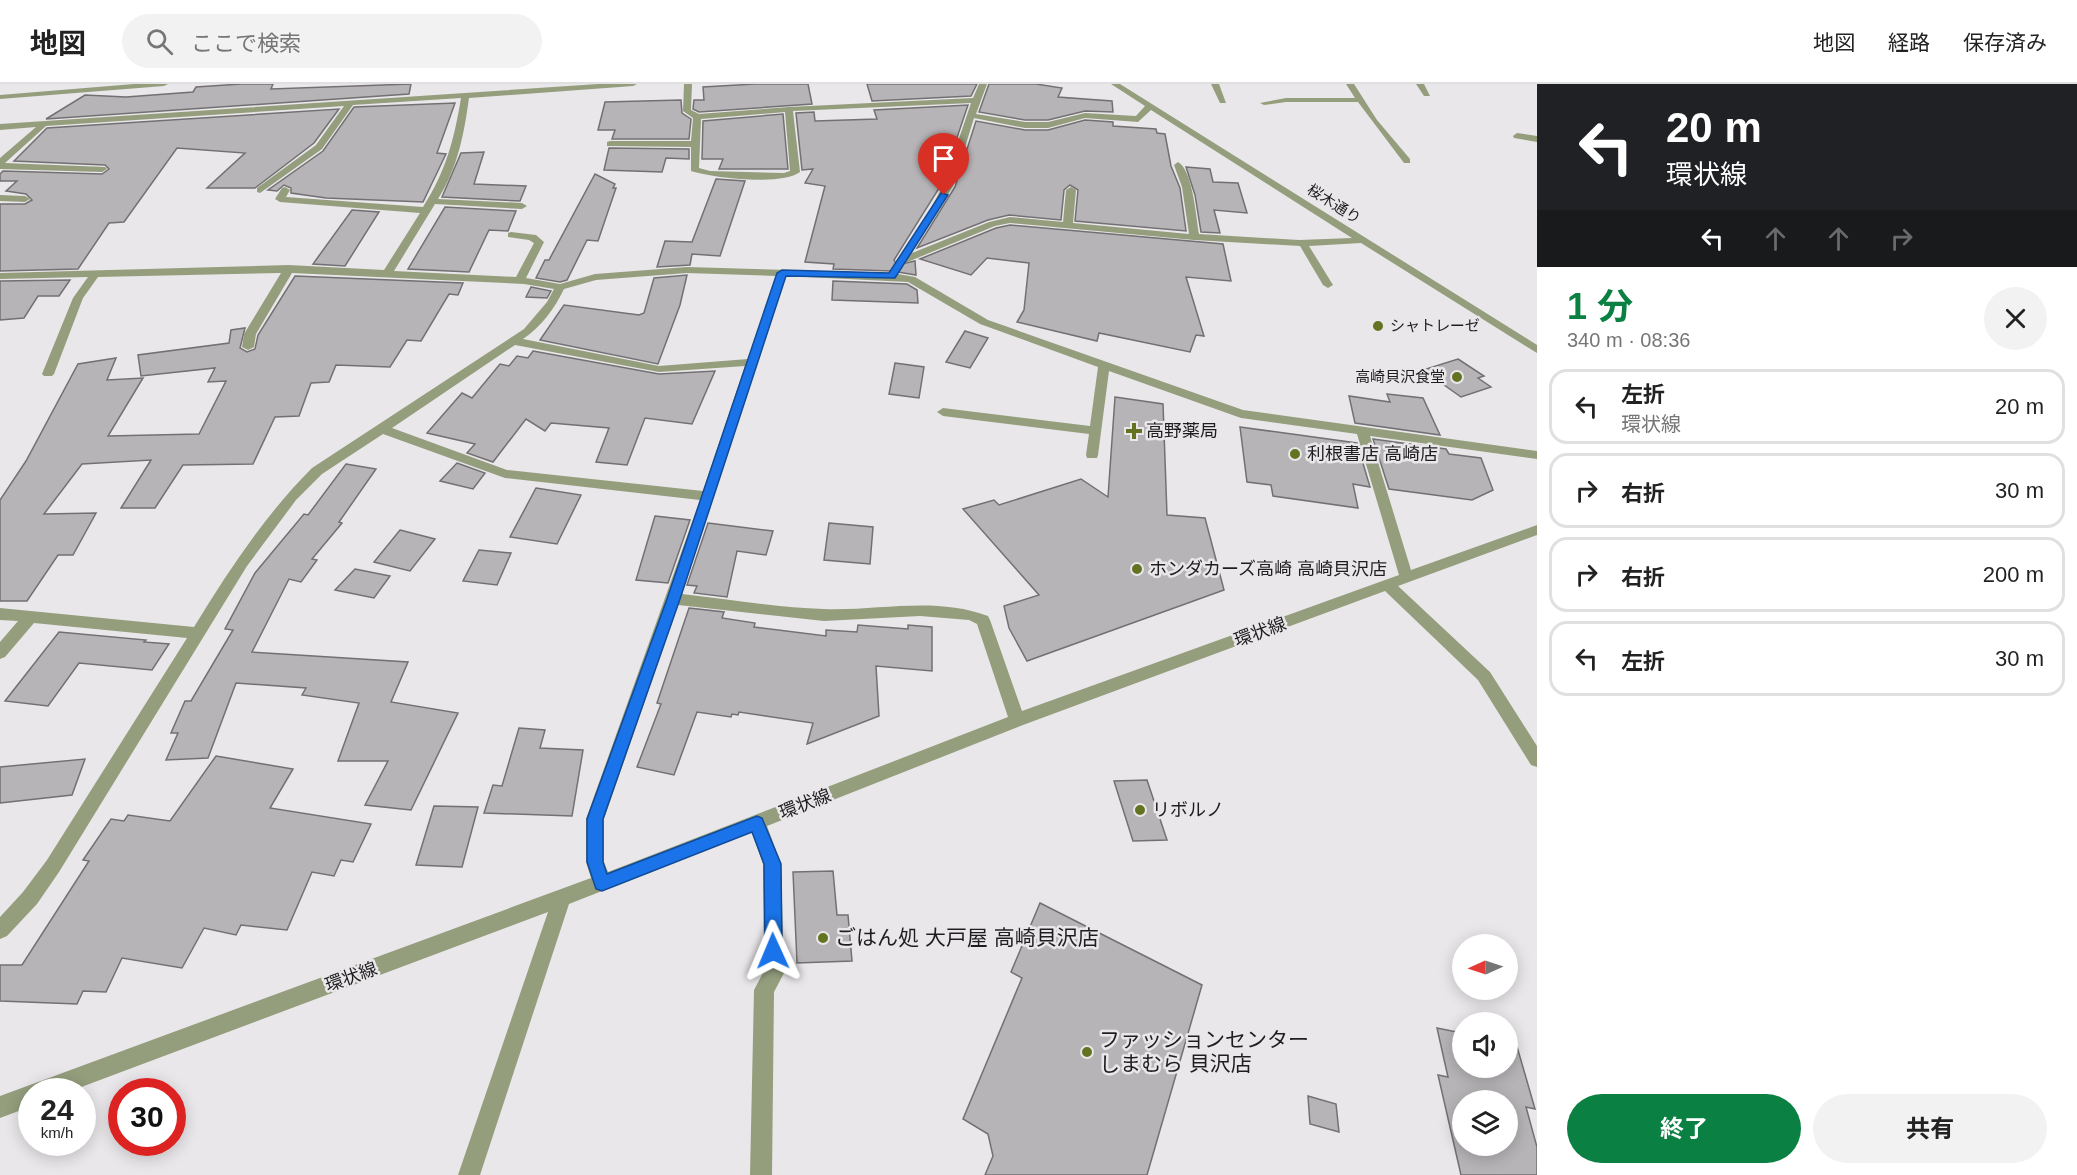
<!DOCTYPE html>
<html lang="ja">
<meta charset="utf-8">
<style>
body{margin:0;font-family:Arial,"Noto Sans JP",sans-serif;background:#f2f2f2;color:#222;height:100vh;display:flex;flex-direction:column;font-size:22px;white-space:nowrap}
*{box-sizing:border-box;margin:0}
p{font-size:20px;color:#767676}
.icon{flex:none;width:33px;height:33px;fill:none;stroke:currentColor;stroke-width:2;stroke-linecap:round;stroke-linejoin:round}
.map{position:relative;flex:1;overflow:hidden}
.sheet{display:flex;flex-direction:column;background:#fff;width:540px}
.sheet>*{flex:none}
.hud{background:#202124;color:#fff;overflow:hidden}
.needle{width:39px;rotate:267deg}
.tools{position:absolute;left:1452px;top:850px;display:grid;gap:12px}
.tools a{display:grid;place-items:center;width:66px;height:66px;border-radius:50%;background:#fff;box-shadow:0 3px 15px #0003;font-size:30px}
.speed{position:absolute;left:18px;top:994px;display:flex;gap:12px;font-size:30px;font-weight:700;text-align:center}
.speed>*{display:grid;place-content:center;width:78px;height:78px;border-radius:50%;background:#fff;box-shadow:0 3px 15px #0003;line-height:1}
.speed small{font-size:15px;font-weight:400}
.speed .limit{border:9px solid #d22;background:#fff;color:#111}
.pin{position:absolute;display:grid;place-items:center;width:51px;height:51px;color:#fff;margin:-62px -26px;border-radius:50% 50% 50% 0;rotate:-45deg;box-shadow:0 0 6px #0007}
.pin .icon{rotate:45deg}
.me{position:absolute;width:66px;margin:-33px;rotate:359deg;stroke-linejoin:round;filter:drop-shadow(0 0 4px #0008)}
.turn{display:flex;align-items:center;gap:21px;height:126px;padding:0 30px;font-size:27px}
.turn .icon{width:78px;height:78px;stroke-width:2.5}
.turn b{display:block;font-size:42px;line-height:51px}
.lanes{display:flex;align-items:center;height:57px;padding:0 30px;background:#0003;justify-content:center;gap:30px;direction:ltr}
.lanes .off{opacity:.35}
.round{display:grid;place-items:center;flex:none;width:63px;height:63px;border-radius:32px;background:#f2f2f2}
.summary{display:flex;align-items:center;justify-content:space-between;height:102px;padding:0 30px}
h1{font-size:36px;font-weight:700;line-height:45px;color:#0b8043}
.action{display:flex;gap:12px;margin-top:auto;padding:12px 30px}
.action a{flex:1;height:69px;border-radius:36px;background:#0b8043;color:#fff;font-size:24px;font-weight:700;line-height:69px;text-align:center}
.action a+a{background:#f2f2f2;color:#222}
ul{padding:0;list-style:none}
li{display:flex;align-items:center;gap:18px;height:75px;margin:0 12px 9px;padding:0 18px;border:3px solid #e0e0e0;border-radius:18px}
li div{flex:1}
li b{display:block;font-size:22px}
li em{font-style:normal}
header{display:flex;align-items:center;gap:36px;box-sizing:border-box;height:84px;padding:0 30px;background:#fff;border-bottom:2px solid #e0e0e0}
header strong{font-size:28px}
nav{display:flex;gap:33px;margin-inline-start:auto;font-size:21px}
.search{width:420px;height:54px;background:#f2f2f2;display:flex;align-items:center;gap:15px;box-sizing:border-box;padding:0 21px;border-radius:33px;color:#767676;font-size:22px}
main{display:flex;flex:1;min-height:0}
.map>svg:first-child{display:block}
</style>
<header>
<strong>地図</strong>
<div class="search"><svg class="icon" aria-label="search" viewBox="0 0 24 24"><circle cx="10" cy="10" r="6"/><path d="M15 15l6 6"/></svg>ここで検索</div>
<nav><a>地図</a><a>経路</a><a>保存済み</a></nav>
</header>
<main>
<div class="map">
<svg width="1537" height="1091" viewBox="0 0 1537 1091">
<rect width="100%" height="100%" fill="#eae7ea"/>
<g fill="#b7b4b7" stroke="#737073" stroke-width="1.5" fill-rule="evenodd">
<polygon points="241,0 273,0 271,5 411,0 409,10 46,35 85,11 126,13 193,8 196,3"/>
<polygon points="755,0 808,0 812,20 699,28 693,25 694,16 704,16 703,3"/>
<polygon points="867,0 977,0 971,12 872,17"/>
<polygon points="989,0 1036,0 1062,4 1058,13 1112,17 1113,28 1085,27 1048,36 1025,36 979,28"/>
<polygon points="681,16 682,29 691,35 689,55 612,55 615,46 598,46 605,18"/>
<polygon points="455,19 437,69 446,70 423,118 326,114 291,109 291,104 284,101 277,107 268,106 323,67 354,23"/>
<polygon points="968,21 941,101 894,176 897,181 915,177 916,191 892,187 833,185 834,180 805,178 825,102 805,99 813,85 802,86 796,29 814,28 815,37 877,35 874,26"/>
<polygon points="339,25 314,59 255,104 207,104 245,69 177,64 124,138 109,139 78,185 0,187 0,120 25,120 32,116 26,110 6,107 17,97 0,97 0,90 3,87 102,90 109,85 105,81 14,77 47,44"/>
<polygon points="783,30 788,85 719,85 723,75 702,75 703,37"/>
<polygon points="1085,36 1113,38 1113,42 1156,45 1157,49 1165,50 1171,82 1180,104 1186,147 1075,137 1078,106 1070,101 1064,106 1061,136 1009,131 988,136 917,164 955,103 976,37 1025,46 1048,46"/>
<polygon points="609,64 689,65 689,75 666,74 662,88 604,86"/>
<polygon points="484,68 474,100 526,102 520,117 442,113 461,69"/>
<polygon points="1186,83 1210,85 1213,98 1238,99 1247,129 1214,126 1220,149 1201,148 1195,111"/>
<polygon points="595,90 615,100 613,104 616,104 598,157 587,156 567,196 560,198 536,194 545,176 549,176"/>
<polygon points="716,95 745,97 720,172 692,170 690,181 657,183 665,157 692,158"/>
<polygon points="445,123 516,127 508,147 489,146 469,188 408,185"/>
<polygon points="352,126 379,128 345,182 313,180"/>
<polygon points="1010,141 1223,160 1231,197 1186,193 1204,252 1196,251 1190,268 1099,249 1097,257 1017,238 1024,226 1029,179 987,174 971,191 920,175 996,144"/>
<polygon points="687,191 680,221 658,280 540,256 564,221 639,231 644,229 654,194"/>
<polygon points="295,192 463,199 458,211 449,210 421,257 407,256 390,283 336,281 329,298 311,299 299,332 275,333 253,380 183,381 155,424 121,424 151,376 82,380 44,430 96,429 73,471 58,471 27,517 0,517 0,416 26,377 78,280 116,274 107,296 143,294 108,352 199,350 226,297 208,298 215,284 141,292 138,271 229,259 231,246 245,244 240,264 247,268 255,265 258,251"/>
<polygon points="70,196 59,212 38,212 24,234 0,236 0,197"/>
<polygon points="833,197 907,200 917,206 918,219 832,216"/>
<polygon points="531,203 551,207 547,214 526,213"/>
<polygon points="965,247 988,254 970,284 946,278"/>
<polygon points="533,267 659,290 715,287 692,340 645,334 627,381 596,378 609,344 551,339 545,347 526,335 493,378 467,369 475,360 427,349 462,309 472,314 500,280 509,282 517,272 528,274"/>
<polygon points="1458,275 1484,292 1478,294 1491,303 1461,313 1423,286"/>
<polygon points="895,279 924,283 919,314 889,310"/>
<polygon points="1387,310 1423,314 1440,351 1355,339 1349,312 1390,318"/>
<polygon points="1115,313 1163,320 1167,431 1205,434 1224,506 1027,577 1009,544 1004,522 1039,511 963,425 994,416 999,421 1081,395 1108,413"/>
<polygon points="1240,343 1357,359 1370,403 1353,400 1358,424 1273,412 1271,401 1247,398"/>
<polygon points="1373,355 1446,365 1449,370 1481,374 1493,406 1472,416 1389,405"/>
<polygon points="457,379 485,389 473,405 440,397"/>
<polygon points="346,380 376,385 339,438 342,439 312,475 317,476 301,498 289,495 252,568 408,578 391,618 458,629 411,726 365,721 388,677 338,677 359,619 302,611 306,604 236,599 208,674 166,676 178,649 171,649 185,617 191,617 233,546 225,545 255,489 304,430 308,431"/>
<polygon points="536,404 581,411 557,460 510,453"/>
<polygon points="655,432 690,436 668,499 636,496"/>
<polygon points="708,439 773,447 766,471 737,467 727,513 694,509 697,502 687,501"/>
<polygon points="829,439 873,443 870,480 824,476"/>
<polygon points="400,446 435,455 410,487 374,478"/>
<polygon points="479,466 511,469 497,501 463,497"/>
<polygon points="355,485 390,492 374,514 335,506"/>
<polygon points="689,524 724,528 722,534 755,539 754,543 826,552 826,546 857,548 858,541 908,545 908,541 932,543 932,587 876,582 879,632 807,660 813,639 739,628 738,631 732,630 731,633 697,628 674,691 637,683 661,620 657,619"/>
<polygon points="59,548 146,556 144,558 169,560 152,586 79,579 48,622 5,617"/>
<polygon points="519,644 545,646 540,664 583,666 572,732 484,729 493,701 502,702"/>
<polygon points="216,672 293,685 270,724 371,740 353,778 341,776 334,792 312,788 287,846 241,841 236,851 204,844 182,884 122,874 106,908 83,907 77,920 0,917 0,881 22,881 89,777 83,776 111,735 124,737 128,731 170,737"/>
<polygon points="85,675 72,711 0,719 0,683"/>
<polygon points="1147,696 1167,756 1133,757 1114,697"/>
<polygon points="434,722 478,723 462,783 416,781"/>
<polygon points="833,787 837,831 848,831 852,877 797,879 793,788"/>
<polygon points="1040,819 1202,901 1147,1091 985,1091 993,1072 988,1050 963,1035 1022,894 1011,888"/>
<path d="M 1437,944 L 1462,949 L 1462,984 L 1508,984 L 1508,957 L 1516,959 L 1535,1025 L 1526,1023 L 1537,1063 L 1537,1091 L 1461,1091 L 1438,991 L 1448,993 ZM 1462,1017 L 1508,1017 L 1508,1062 L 1462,1062 Z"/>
<polygon points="1308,1012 1336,1020 1339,1048 1310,1040"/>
</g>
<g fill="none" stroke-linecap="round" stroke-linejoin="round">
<g fill="#949e7d" fill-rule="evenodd">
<polygon points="134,0 168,0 164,2 0,15 0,11"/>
<path d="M 598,0 L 637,0 L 633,2 L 469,14 C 464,50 458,83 438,115 L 522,119 L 527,122 L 522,125 L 435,120 L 394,187 L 516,193 L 534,159 L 529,156 L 508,153 L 508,149 L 511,148 L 536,151 L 544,158 L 526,194 L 560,200 L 595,190 L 687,183 L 892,189 L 915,193 L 988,236 L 1243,326 L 1537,367 L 1537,375 L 1370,352 L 1411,486 L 1537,441 L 1537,451 L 1398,502 L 1490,588 L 1537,662 L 1537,683 L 1531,681 L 1478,596 L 1385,507 L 1023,641 L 767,742 L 781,780 L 784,889 L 774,908 L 772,1091 L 750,1091 L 754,906 L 764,887 L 763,780 L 752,748 L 569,820 L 480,1091 L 458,1091 L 548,828 L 68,1008 L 32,1008 L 32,1022 L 0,1034 L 0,1012 L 591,794 L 586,778 L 586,735 L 700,416 L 505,394 L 383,350 L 322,390 L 296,416 L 247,482 L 59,788 L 37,820 L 7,852 L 0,855 L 0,833 L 23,808 L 47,776 L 187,554 L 34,539 L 5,573 L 0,575 L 0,558 L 18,537 L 0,536 L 0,524 L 194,543 C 229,486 265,431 312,384 L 524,245 L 547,218 L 554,205 L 524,200 L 292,189 L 256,250 L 254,263 L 248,266 L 242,263 L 244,250 L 281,189 L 98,193 L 83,214 L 54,290 L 52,292 L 44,292 L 42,290 L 73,214 L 88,193 L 0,195 L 0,189 L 289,181 L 384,186 L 420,129 L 280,118 L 275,115 L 282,104 L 285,103 L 290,106 L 286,113 L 423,123 C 446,87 454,56 461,14 L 353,21 L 322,65 L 260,109 L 257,108 L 257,104 L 316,61 L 344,22 L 46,42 L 5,79 L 105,83 L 107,85 L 102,88 L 0,85 L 0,74 L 36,43 L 0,46 L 0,40 ZM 687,189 L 776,192 L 748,275 L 659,282 L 523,255 C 541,243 555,224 564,205 L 596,196 ZM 786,192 L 908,198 L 980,240 L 1098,283 L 1090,342 L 943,324 L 937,328 L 943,332 L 1089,350 L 1086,371 L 1087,374 L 1097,374 L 1098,371 L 1109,287 L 1241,334 L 1357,350 L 1399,491 L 1022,627 L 990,536 L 988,532 C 935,512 879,527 824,525 C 777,524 729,515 682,510 ZM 515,261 L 659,288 L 745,282 L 703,407 L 507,386 L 392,344 ZM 678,521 L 824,537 L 920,532 L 969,536 L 977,540 L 1008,633 L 608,788 L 604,778 L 604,735 Z"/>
<path d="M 684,0 L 692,0 L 691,26 L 699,30 L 789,23 L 973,14 L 979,0 L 987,0 L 976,30 L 1025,38 L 1048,38 L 1085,29 L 1136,32 L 1145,22 L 1111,0 L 1120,0 L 1537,261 L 1537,269 L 1361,159 L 1309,162 L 1333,201 L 1328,204 L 1323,201 L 1300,162 L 1194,156 L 1010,139 L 995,142 L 905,179 L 897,179 L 896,177 L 927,131 L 943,102 L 971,19 L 793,27 L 800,88 C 782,102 712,94 691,87 L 691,63 L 607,62 L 607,58 L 610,57 L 691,57 L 693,34 L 683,27 ZM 1151,26 L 1352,154 L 1299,156 L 1199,150 C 1196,134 1193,86 1178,78 L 1174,81 L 1182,103 L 1189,150 L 1073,139 L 1076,106 L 1071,103 L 1066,106 L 1063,138 L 1010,133 L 989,138 L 912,169 L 953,102 L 974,34 L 1025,44 L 1048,44 L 1085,34 L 1138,38 ZM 785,28 L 790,87 L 784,89 L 710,87 L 699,84 L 701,35 Z"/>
<polygon points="1211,0 1219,0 1226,19 1220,19"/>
<polygon points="1346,0 1354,0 1377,36 1410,75 1410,79 1404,79 1358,18 1286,18 1264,21 1260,19 1286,14 1355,14"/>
<polygon points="1416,0 1424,0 1430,12 1424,12"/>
<polygon points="1517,49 1537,52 1537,58 1514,54 1513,52"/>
<polygon points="0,111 25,112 30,115 25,118 0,117"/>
</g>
</g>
<polygon fill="#1a73e8" stroke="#114b97" stroke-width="1.5" points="941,109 948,111 895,194 786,192 680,515 603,735 603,778 607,790 757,732 762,734 781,780 782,867 780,873 773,876 767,873 765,867 764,780 752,748 602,807 596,805 587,778 587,735 667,515 777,189 782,186 889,189"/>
<g fill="#627422" stroke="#eae7ea" stroke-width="2">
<circle cx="1378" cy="242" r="6"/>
<circle cx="1457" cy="293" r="6"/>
<path d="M1131 338h6v6h6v6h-6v6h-6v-6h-6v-6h6z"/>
<circle cx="1295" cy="370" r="6"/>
<circle cx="1137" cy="485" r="6"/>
<circle cx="1140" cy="726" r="6"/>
<circle cx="823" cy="854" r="6"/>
<circle cx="1087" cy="968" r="6"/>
</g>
<g text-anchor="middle" stroke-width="5" stroke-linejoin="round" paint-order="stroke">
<g font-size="15" fill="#1f1e1f" stroke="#eae7ea">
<text transform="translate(1334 120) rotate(32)" y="5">桜木通り</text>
</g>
<g font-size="15" fill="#1f1e1f" stroke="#eae7ea" text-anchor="start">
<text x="1390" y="247">シャトレーゼ</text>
<text x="1445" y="298" text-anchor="end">高崎貝沢食堂</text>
</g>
<g font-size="18" fill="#1f1e1f" stroke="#eae7ea" text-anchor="start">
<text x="1146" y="353">高野薬局</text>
<text x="1307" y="376">利根書店 高崎店</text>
<text x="1149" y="491">ホンダカーズ高崎 高崎貝沢店</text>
<text x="1152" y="732">リボルノ</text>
</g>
<g font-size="18" fill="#1f1e1f" stroke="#eae7ea">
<text transform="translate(1260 548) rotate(-20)" y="6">環状線</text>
<text transform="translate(805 720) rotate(-21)" y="6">環状線</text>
<text transform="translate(351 893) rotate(-20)" y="6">環状線</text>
</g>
<g font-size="21" fill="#1f1e1f" stroke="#eae7ea" text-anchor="start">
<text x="835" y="861">ごはん処 大戸屋 高崎貝沢店</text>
<text x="1099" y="963">ファッションセンター<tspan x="1099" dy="24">しまむら 貝沢店</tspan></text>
</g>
</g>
</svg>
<div class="tools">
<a><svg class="needle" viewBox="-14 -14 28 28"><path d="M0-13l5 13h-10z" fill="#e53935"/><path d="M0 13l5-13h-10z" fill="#767676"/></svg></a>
<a><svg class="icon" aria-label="sound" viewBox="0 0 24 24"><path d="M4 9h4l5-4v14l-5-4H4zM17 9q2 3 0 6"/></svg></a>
<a><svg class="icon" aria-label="layers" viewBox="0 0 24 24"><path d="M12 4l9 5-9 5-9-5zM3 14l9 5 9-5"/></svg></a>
</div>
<div class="speed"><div>24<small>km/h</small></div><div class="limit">30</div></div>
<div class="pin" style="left:944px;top:111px;background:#d93025"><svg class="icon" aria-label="arrive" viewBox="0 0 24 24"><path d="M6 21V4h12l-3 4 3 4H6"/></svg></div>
<svg class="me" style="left:773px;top:867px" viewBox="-20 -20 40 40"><path d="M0-17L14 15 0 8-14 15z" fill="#1a73e8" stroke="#fff" stroke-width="4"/></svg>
</div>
<section class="sheet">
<div class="hud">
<div class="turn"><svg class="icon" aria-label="left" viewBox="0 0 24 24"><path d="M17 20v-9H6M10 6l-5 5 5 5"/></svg><div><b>20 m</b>環状線</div></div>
<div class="lanes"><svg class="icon" aria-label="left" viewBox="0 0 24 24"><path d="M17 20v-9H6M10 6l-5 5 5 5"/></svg><svg class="icon off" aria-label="ahead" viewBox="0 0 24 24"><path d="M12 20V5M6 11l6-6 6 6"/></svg><svg class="icon off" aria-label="ahead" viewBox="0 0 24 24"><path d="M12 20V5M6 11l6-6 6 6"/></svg><svg class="icon off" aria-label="right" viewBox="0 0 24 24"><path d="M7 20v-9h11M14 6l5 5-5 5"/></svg></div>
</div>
<div class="summary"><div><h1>1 分</h1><p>340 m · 08:36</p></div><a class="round"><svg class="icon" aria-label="close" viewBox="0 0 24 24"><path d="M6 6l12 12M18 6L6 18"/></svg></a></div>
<ul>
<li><svg class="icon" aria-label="left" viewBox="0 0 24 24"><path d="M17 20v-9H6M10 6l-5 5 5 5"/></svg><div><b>左折</b><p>環状線</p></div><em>20 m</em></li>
<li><svg class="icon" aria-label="right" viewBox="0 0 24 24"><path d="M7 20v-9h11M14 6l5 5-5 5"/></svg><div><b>右折</b></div><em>30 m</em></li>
<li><svg class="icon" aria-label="right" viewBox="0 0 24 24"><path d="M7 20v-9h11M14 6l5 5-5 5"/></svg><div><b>右折</b></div><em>200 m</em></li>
<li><svg class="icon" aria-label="left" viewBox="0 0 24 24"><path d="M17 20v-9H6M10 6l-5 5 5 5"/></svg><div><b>左折</b></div><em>30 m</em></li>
</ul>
<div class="action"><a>終了</a><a>共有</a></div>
</section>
</main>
